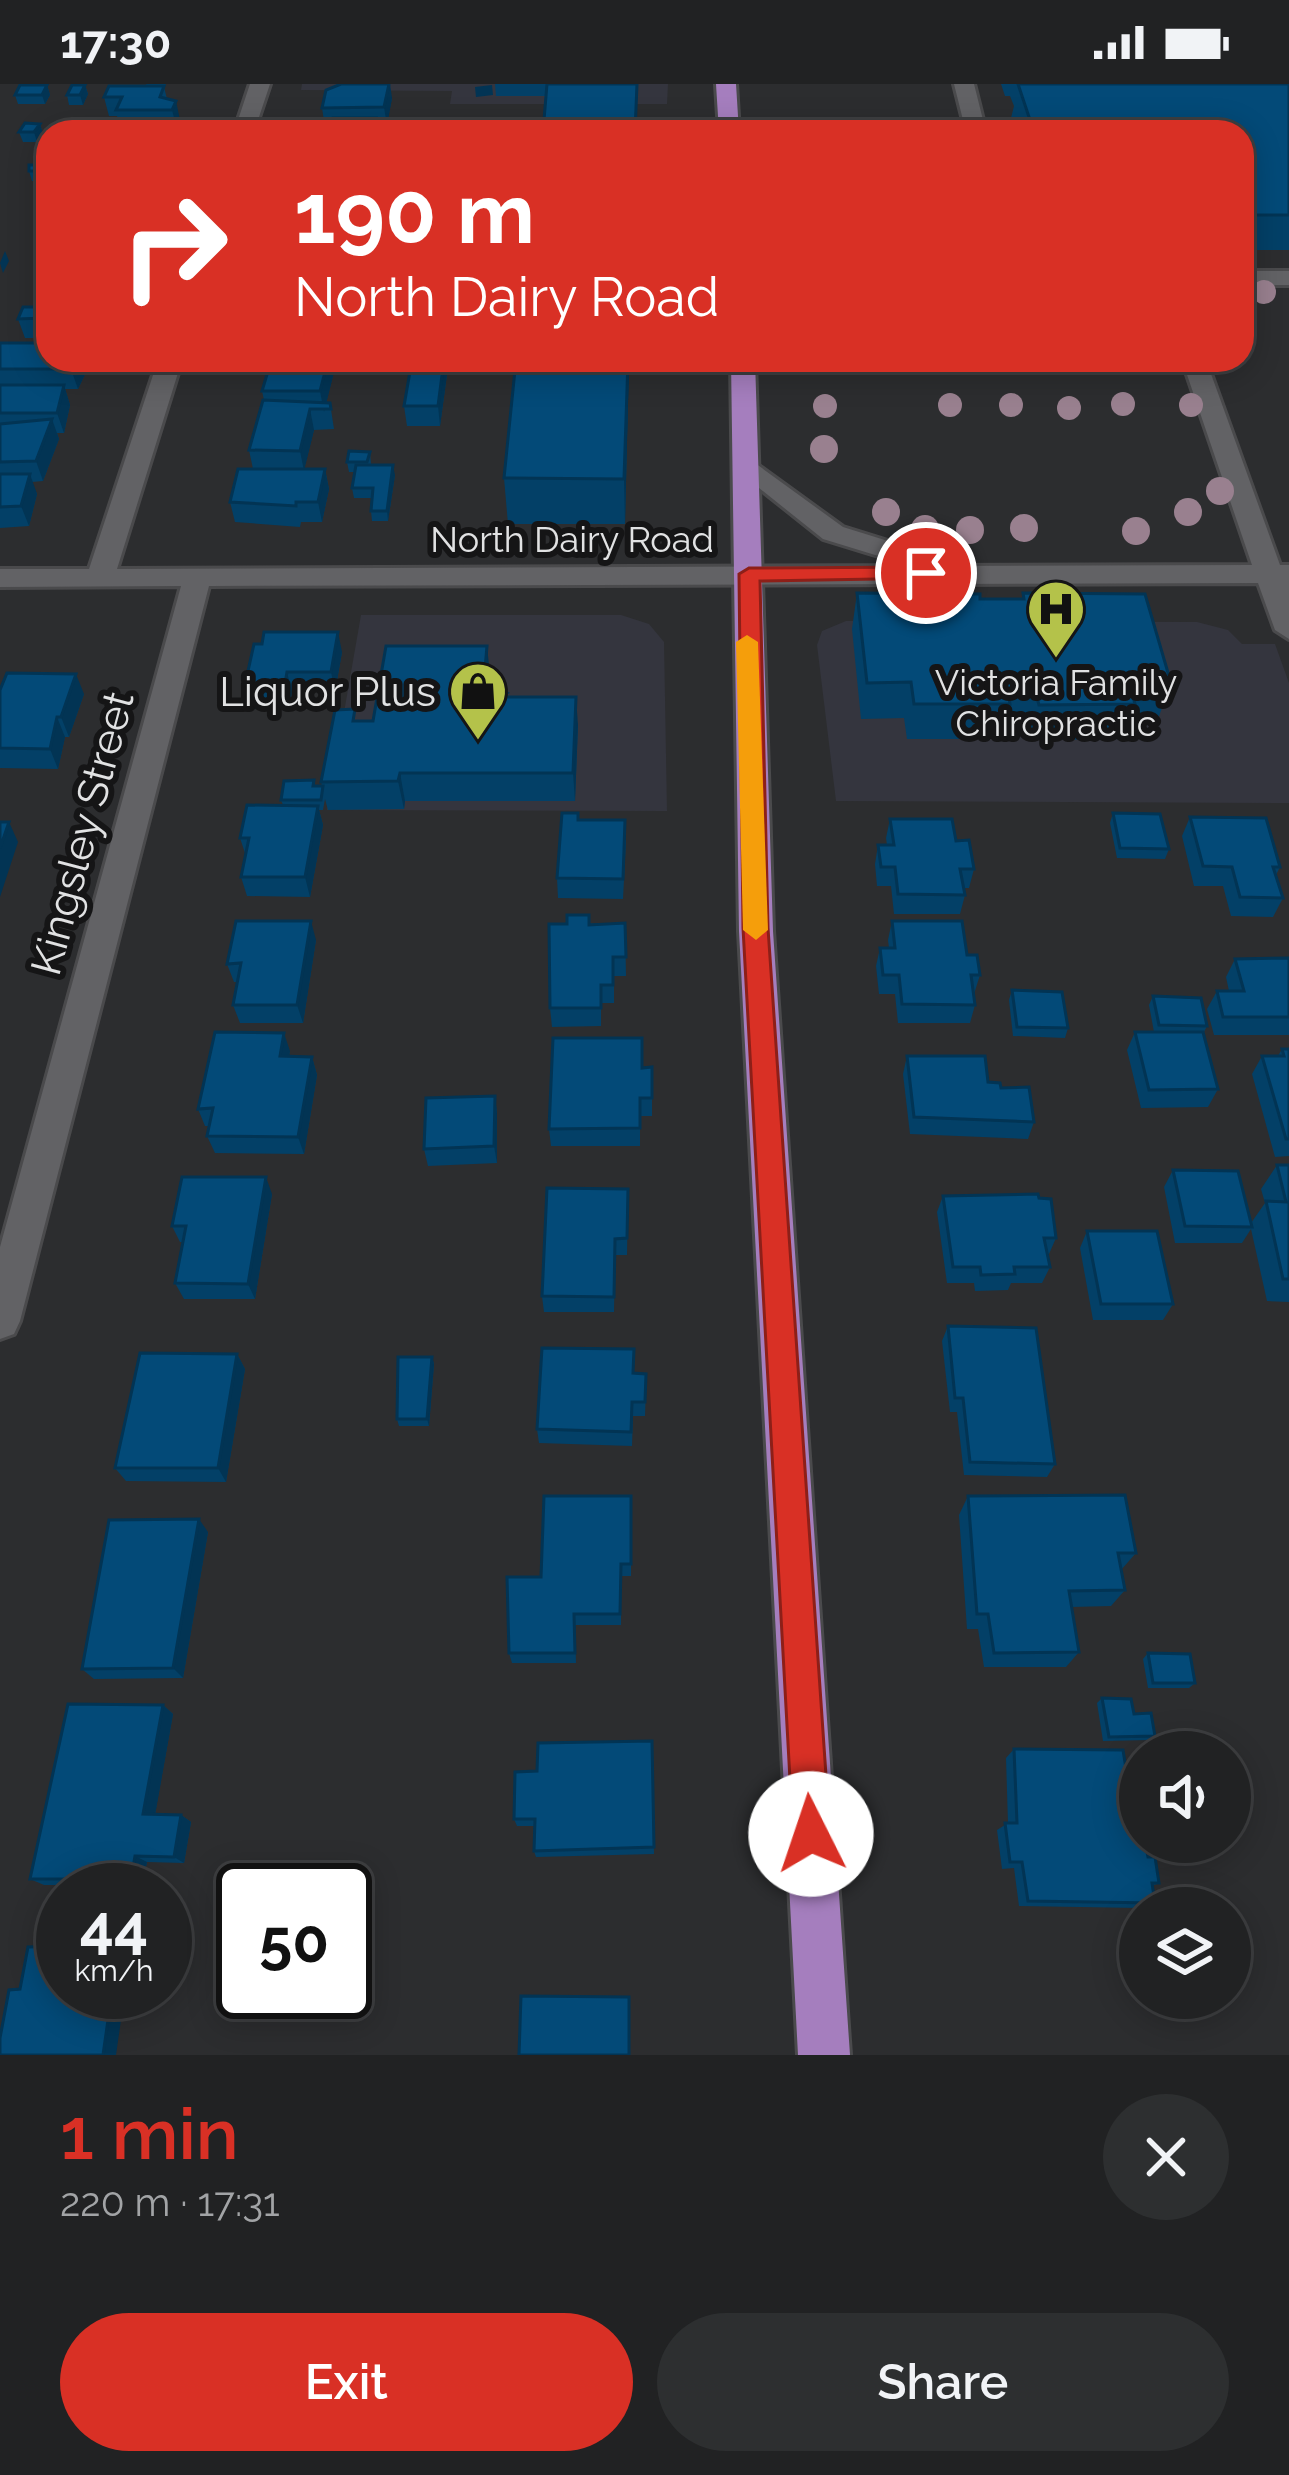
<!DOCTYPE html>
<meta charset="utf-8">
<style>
body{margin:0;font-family:Raleway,sans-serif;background:#2d2f30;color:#f1f3f6;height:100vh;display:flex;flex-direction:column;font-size:45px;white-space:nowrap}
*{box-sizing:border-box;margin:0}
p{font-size:39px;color:#a2a4a6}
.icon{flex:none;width:66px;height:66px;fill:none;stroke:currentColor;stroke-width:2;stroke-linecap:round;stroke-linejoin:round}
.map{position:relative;height:1971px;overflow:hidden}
.details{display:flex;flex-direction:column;background:#212223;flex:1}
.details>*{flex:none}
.banner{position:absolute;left:36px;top:36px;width:1218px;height:252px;border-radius:36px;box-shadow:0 6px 30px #0003,0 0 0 3px #3e3f41;background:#d93025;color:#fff;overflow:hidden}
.tools{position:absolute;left:1119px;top:1647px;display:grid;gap:24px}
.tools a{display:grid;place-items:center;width:132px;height:132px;border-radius:50%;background:#212223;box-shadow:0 6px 30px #0003,0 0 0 3px #3e3f41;font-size:60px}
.speed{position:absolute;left:36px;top:1779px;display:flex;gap:24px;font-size:60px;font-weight:700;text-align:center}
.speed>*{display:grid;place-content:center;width:156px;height:156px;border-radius:50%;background:#212223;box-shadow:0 6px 30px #0003,0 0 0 3px #3e3f41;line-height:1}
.speed small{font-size:30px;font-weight:400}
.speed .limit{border:6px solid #111;border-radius:18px;background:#fff;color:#111}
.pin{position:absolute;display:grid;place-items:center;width:102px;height:102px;color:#fff;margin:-51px;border:6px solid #fff;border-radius:50%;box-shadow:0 3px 12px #0007}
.me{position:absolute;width:132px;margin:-66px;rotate:356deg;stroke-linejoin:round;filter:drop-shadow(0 0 9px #0008)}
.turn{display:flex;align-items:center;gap:42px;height:252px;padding:0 60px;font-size:54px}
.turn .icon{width:156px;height:156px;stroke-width:2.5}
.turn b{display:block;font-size:84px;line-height:102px}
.round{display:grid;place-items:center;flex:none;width:126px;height:126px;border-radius:63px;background:#2d2f30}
.headline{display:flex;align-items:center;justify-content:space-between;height:204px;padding:0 60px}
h1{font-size:72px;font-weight:600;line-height:90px;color:#d93025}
.primary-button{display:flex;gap:24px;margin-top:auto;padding:24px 60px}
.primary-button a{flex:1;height:138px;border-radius:72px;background:#d93025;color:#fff;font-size:48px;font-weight:600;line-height:138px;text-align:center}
.primary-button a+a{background:#2d2f30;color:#f1f3f6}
.status{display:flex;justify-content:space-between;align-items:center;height:84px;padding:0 60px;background:#212223;direction:ltr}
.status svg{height:33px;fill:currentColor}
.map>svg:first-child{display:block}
</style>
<div class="status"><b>17:30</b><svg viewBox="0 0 49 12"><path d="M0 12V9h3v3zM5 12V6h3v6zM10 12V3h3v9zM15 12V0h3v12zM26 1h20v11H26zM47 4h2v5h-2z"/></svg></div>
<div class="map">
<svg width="1289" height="1971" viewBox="0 0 1289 1971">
<rect width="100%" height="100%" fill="#2c2d2f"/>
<g fill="#34353e">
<polygon points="302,0 668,0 667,20 450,20 452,7 301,6"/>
<polygon points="361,531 621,531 649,540 664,558 667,727 327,726"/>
<polygon points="846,537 1197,538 1228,546 1242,560 1275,560 1289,599 1289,719 836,717 817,561 822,547"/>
</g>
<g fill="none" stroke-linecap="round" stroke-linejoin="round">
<defs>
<g id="minor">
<polygon points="250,0 270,0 254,48 234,48"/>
<polygon points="954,0 974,0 986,48 966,48"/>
<rect x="1242" y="187" width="47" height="14"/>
<polygon points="158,276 182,276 117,485 911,482 823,455 739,388 735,382 748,374 843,443 933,471 937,477 933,482 1252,481 1182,276 1206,276 1280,481 1289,481 1289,555 1275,546 1258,499 209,502 20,1237 14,1250 0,1255 0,1163 181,502 0,503 0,485 89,485"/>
</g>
<g id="major">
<polygon points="716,0 736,0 739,48 719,48"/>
<polygon points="731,276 755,276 773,847 850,1971 798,1971 739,847"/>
</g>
</defs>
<use href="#minor" stroke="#4a4a4c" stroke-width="6"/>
<use href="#major" stroke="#4a4a4c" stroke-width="6"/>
<use href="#minor" fill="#626265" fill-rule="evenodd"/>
<use href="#major" fill="#a57ebe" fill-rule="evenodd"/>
</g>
<g fill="#99808f">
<circle cx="1264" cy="208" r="12"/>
<circle cx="1123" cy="320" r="12"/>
<circle cx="950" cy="321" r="12"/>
<circle cx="1011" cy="321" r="12"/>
<circle cx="1191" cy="321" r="12"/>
<circle cx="825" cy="322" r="12"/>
<circle cx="1069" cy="324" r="12"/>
<circle cx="824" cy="365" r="14"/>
<circle cx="1220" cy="407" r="14"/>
<circle cx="886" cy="428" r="14"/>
<circle cx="1188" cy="428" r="14"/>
<circle cx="1024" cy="444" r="14"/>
<circle cx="925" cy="445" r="14"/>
<circle cx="970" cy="446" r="14"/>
<circle cx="1136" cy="447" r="14"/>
</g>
<g fill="#034067">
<polygon points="146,0 166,0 164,3 167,15 180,36 177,45 121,45 117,32 109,32 104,13 147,2"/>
<polygon points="495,0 637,0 636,48 543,48 546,12 496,12"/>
<polygon points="1001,0 1289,0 1289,166 1242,166 1242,48 1016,48 1011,34 1014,22 1010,12 1005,12"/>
<polygon points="47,1 50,11 45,20 18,20 15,11"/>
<polygon points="85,1 88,10 83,21 69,21 67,11"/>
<polygon points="392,14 387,39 394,39 395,47 325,43 322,24"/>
<polygon points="40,40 43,50 37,58 23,58 19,48"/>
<polygon points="48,81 48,113 44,101 46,97 32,97 29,87"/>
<polygon points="48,162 48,276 90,280 78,305 65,305 70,321 64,349 57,349 59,355 43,397 32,398 37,410 29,442 0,444 0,259 40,259 38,254 25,254 18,235 40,223 43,216 36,196 40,187 36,176"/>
<polygon points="449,276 440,342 407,342 404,322"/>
<polygon points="629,276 625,440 508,440 504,394"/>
<polygon points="334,288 326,319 330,319 334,345 314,346 304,385 325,385 329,405 322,438 301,438 300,443 235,438 230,418 253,385 249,366 264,316 262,307"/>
<polygon points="370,368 371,381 395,391 388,437 372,437 371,427 372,414 354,414 352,404 354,388 349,388 347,378"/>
<polygon points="857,509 980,515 1022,515 1023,509 1171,599 1158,635 1130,635 1123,655 1029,656 1026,642 1004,642 1001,655 907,655 904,634 861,635 852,545"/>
<polygon points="262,560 342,568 335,608 292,608 289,625 250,625 244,605"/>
<polygon points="487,562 489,599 508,613 578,641 575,717 405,717 404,725 328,726 325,715 323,726 319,726 323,741 310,813 247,812 241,793 246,772 240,754 283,721 281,716 314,696 315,702 322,702 321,698 358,637 373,637"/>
<polygon points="0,606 84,610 69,653 65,653 58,685 0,684"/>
<polygon points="1113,729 1169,765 1165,775 1117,774 1110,739"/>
<polygon points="1190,733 1280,783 1276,791 1283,814 1273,833 1231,832 1223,802 1194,802 1182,752"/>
<polygon points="890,735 956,757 974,785 969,804 964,804 965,811 960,830 894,830 891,802 877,802 875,780 878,761 887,761 886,754"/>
<polygon points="578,736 626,756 623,815 558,814 557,794"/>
<polygon points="892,837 967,871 980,891 974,910 975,921 970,939 898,939 895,910 879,910 876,882 880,864 889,864 888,856"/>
<polygon points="625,839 626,892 614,892 614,919 601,919 601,942 552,943 550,924 567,840"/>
<polygon points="316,856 303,939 240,939 233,921 237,898 234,898 227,880"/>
<polygon points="1289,874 1289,951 1214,951 1207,925 1217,907 1229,907 1226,893 1235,875"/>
<polygon points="1012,906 1068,944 1065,954 1013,952 1009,916"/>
<polygon points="1153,912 1207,942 1203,950 1218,1005 1208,1023 1141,1024 1127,966 1135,948 1154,948 1149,921"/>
<polygon points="1282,965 1289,965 1289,1072 1275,1073 1252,990 1262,972 1278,972"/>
<polygon points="290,967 289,972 312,973 317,991 304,1070 215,1069 207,1052 209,1042 205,1042 198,1025"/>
<polygon points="907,972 1001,1004 1034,1038 1028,1055 910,1050 903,990"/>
<polygon points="652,983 652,1032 640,1032 640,1062 551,1062 549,1045 642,984"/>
<polygon points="495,1012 497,1030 497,1079 428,1082 424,1065"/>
<polygon points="1277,1081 1289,1081 1289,1219 1289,1218 1267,1217 1251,1145 1242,1159 1175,1159 1164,1103 1173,1086 1251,1139 1265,1119 1261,1105"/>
<polygon points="628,1105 627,1171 615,1171 614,1228 544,1228 542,1212"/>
<polygon points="272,1110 255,1215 184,1215 175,1199 183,1158 180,1158 172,1142"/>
<polygon points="943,1112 1056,1154 1049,1170 1047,1170 1050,1183 1042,1199 1011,1199 1008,1206 975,1207 974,1199 947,1199 937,1128"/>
<polygon points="1087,1147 1173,1220 1163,1236 1093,1236 1080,1164"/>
<polygon points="948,1242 1055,1380 1047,1393 964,1391 957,1328 950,1328 942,1257"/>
<polygon points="237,1270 245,1285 226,1398 126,1397 115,1384"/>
<polygon points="432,1273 434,1280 429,1342 399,1342 397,1335"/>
<polygon points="634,1289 646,1304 645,1332 633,1332 632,1362 539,1359 537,1345"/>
<polygon points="631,1412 631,1492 621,1492 621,1541 575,1541 576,1579 512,1579 509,1569 541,1493"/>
<polygon points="968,1412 1136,1469 1121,1486 1125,1506 1111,1522 1071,1523 1079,1568 1066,1583 984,1583 978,1545 967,1545 959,1431"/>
<polygon points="208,1448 183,1594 94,1595 82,1585"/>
<polygon points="1148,1569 1195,1599 1189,1604 1148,1604 1143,1575"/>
<polygon points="1102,1614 1134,1630 1155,1652 1149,1656 1103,1657 1097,1619"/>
<polygon points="163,1621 173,1630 155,1730 181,1731 191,1738 184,1779 147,1778 142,1801 44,1801 30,1795"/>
<polygon points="652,1657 654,1770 536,1773 534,1767 534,1742 517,1742 514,1735 537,1687"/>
<polygon points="1014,1665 1148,1773 1159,1799 1152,1802 1155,1819 1140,1824 1019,1822 1014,1784 1002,1785 997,1746 1008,1739 1006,1674"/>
</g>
<g fill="#023454">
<polygon points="389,0 390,0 392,14 387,42 384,23"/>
<polygon points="47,1 50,11 45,20 42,11"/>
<polygon points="85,1 88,10 83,21 80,11"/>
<polygon points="492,1 493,11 476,13 475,3"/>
<polygon points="176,17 180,36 177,45 172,26"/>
<polygon points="40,40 43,50 37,58 34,48"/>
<polygon points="5,167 9,177 3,189 0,179"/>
<polygon points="76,276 89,276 90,280 78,305 71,285"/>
<polygon points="328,276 332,276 334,288 324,328 320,307"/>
<polygon points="444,276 449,276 440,342 438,322"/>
<polygon points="628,276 629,276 625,440 624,395"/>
<polygon points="64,301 70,321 64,349 57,329"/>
<polygon points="310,325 314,346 304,387 300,367"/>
<polygon points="52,335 59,355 43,397 36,377"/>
<polygon points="393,381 395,391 388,437 387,427"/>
<polygon points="325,385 329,405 322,438 318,418"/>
<polygon points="30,390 37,410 29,442 21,422"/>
<polygon points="338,548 342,568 335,608 331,588"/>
<polygon points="487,562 490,590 487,625 484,597"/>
<polygon points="287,588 292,608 289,625 284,605"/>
<polygon points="76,590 84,610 69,653 61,633"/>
<polygon points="576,613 578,641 575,717 573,689"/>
<polygon points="57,633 65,653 58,685 50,665"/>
<polygon points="400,689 405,717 404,725 398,697"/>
<polygon points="318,722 323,741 310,813 305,793"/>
<polygon points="9,738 18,758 0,813 0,764"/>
<polygon points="311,837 316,856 303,939 297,921"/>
<polygon points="284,949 290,967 286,990 280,972"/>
<polygon points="312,973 317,991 304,1070 298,1053"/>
<polygon points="495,1012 497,1030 497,1079 494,1062"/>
<polygon points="266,1093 272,1110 255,1215 248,1200"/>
<polygon points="237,1270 245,1285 226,1398 218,1384"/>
<polygon points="432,1273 434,1280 429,1342 427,1335"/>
<polygon points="199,1435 208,1448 183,1594 173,1584"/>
<polygon points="163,1621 173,1630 154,1737 143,1730"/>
<polygon points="181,1731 191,1738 184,1779 174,1773"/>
<polygon points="135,1772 147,1778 142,1801 131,1795"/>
<polygon points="112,1908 125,1908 116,1971 103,1971"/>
</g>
<g fill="#034a78" stroke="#023454" stroke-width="3">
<polygon points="341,0 389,0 384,23 322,24 326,6"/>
<polygon points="547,0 637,0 635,48 543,48"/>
<polygon points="1018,0 1289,0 1289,131 1242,131 1242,48 1034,48"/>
<polygon points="20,1 47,1 42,11 15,11"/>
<polygon points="72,1 85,1 80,11 67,11"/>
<polygon points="109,2 164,2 160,13 176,17 172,26 116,26 122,13 104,13"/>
<polygon points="333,34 376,34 375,38 394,39 392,47 412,47 329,48"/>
<polygon points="25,39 40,40 34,48 19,48"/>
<polygon points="133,41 158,41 156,48 131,48"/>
<polygon points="65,43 64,48 49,48 51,44"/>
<rect x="29" y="81" width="19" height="6"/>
<polygon points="42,162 48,162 48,196 36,196 45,176 36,176"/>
<polygon points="46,210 48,210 48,249 37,249 43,234 18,235 23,223 40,223"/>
<polygon points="0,259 48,259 48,276 76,276 71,285 0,285"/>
<polygon points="280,276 328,276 320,307 262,307 268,287 276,287"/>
<polygon points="412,276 444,276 438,322 404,322"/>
<polygon points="516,276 628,276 624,395 504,394"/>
<polygon points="0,301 64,301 57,329 0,329"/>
<polygon points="263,316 330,319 331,325 310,325 300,367 249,366"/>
<polygon points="52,335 36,377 0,378 0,340"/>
<polygon points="349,367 370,368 367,378 347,378"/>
<polygon points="356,381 393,381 387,427 371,427 373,404 352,404"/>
<polygon points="238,385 325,385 318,418 296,418 296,422 230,418"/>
<polygon points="0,390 30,390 21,422 0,423"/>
<polygon points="857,509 980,510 980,515 1024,515 1023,509 1145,510 1171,599 1129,599 1135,620 1039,621 1035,607 1008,607 1010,620 914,620 911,598 867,599"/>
<polygon points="264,548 338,548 331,588 287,588 284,605 244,605 254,560 262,560"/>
<polygon points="386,562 487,562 484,597 507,609 501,613 576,613 573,689 400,689 398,697 321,698 335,626 355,625 353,637 373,637"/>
<polygon points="7,589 76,590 61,633 57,633 50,665 0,664 0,606"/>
<polygon points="314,696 313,702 323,702 321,716 281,716 284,697"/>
<polygon points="247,721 318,722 305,793 241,793 249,754 240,754"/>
<polygon points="562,729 578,729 578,736 625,736 623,795 557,794"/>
<polygon points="1113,729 1160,730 1169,765 1120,764"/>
<polygon points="1190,733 1266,734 1280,783 1273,783 1283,814 1240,813 1232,783 1203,782"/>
<polygon points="890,735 952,735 956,757 969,756 974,785 960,785 965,811 898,810 895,783 881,783 878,761 894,761"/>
<polygon points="0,738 9,738 0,764"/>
<polygon points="567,831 589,831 589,841 625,839 626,873 613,873 613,901 601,901 601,924 550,924 549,840 567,840"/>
<polygon points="236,837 311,837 297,921 233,921 241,879 227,880"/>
<polygon points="892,837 962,837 967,871 977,871 980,891 971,891 975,921 902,920 899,891 883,891 880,864 895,864"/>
<polygon points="1289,874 1289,933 1223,933 1217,907 1244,907 1235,875"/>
<polygon points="1012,906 1062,908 1068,944 1017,943"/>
<polygon points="1153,912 1201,914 1207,942 1159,941"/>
<polygon points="215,948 284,949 280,972 312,973 298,1053 207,1052 213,1024 198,1025"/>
<polygon points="1135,948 1203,948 1218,1005 1149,1006"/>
<polygon points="553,954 642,954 642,984 652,983 652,1014 640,1014 640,1044 549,1045"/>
<polygon points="1282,965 1289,965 1289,1055 1286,1055 1262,972 1284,972"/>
<polygon points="907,972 985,972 988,998 1000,999 1001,1004 1029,1003 1034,1038 914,1033"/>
<polygon points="495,1012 494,1062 424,1065 426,1014"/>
<polygon points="1277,1081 1289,1081 1289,1195 1283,1195 1266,1117 1286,1118"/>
<polygon points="1173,1086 1238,1087 1252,1143 1185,1142"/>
<polygon points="182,1093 266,1093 248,1200 175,1199 186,1142 172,1142"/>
<polygon points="547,1104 628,1105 627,1154 615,1155 614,1213 542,1212"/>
<polygon points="1038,1110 1039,1114 1051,1115 1056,1154 1044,1154 1050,1183 1014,1183 1015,1190 981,1191 980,1183 953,1183 943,1112"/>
<polygon points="1087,1147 1157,1147 1173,1220 1101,1220"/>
<polygon points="948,1242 1036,1244 1055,1380 970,1378 963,1314 955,1314"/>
<polygon points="542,1264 634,1265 633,1289 646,1290 645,1318 632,1318 631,1348 537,1345"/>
<polygon points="140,1269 237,1270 218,1384 115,1384"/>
<polygon points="398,1273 432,1273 427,1335 397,1335"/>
<polygon points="1125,1411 1136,1469 1118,1469 1125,1506 1069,1507 1079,1568 994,1569 988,1530 977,1530 968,1412"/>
<polygon points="544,1412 631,1412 631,1480 621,1480 620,1530 574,1530 575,1569 509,1569 507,1493 541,1493"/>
<polygon points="199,1435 173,1584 82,1585 109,1436"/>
<polygon points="1148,1569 1190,1570 1195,1599 1153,1599"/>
<polygon points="1102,1614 1131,1615 1134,1630 1151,1629 1155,1652 1109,1653"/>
<polygon points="68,1620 163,1621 143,1730 181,1731 174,1773 135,1772 131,1795 30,1795"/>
<polygon points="652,1657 654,1763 534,1767 535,1735 514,1735 515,1688 537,1687 538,1659"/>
<polygon points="1014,1665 1123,1666 1129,1703 1136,1703 1140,1726 1140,1758 1145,1758 1148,1773 1155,1773 1159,1799 1152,1799 1155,1819 1028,1817 1022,1778 1010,1778 1005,1739 1017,1739"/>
<polygon points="63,1862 63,1908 112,1908 103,1971 0,1971 0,1954 9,1906 20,1905 28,1863"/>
<polygon points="521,1912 629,1913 629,1971 519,1971"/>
</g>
<polygon fill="#d93025" stroke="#8d1f18" stroke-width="3" points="926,483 934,485 934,494 760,497 768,844 830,1750 824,1763 811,1769 798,1763 793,1750 743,844 739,490 749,484"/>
<polygon fill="#f59e0b" points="747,551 758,558 768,846 756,856 743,846 736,558"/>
<defs>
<symbol id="hospital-pin" viewBox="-11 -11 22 30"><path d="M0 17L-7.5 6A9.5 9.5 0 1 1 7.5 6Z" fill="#b4c24a" stroke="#151516"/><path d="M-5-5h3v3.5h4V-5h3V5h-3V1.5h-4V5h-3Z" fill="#111"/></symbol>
<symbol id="shop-pin" viewBox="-11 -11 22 30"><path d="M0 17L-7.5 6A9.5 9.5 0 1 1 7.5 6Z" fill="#b4c24a" stroke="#151516"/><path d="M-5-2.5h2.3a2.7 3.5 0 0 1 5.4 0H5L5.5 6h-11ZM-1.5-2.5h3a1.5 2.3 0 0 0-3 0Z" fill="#111"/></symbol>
</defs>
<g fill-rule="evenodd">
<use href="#hospital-pin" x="1023" y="492" width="66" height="90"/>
<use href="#shop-pin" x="445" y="574" width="66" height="90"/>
</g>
<g text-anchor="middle" stroke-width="12" stroke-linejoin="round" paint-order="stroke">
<g font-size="36" fill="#e1e2e3" stroke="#151516">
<text x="572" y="468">North Dairy Road</text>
</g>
<g font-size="36" fill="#e1e2e3" stroke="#151516">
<text x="1056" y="611">Victoria Family<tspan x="1056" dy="41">Chiropractic</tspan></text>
</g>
<g font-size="42" fill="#e1e2e3" stroke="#151516" text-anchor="end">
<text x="436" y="622">Liquor Plus</text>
</g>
<g font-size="42" fill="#e1e2e3" stroke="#151516">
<text transform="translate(82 749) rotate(-75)" y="15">Kingsley Street</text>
</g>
</g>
</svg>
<div class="tools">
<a><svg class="icon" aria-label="sound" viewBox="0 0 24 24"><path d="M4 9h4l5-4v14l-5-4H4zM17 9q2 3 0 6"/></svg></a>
<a><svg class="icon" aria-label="layers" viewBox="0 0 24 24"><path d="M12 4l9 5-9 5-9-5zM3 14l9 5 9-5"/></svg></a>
</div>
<div class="speed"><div>44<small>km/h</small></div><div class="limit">50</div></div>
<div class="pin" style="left:926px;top:489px;background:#d93025"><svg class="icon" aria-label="arrive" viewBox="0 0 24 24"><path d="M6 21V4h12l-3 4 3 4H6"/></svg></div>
<svg class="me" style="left:811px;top:1750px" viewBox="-20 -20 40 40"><circle r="19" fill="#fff"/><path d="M0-13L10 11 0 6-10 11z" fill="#d93025"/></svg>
<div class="banner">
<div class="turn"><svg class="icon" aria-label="right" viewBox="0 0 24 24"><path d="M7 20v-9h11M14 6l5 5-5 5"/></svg><div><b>190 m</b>North Dairy Road</div></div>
</div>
</div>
<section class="details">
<div class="headline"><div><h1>1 min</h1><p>220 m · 17:31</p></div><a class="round"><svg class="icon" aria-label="close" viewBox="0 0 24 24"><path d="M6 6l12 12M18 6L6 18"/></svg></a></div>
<div class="primary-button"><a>Exit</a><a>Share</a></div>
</section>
